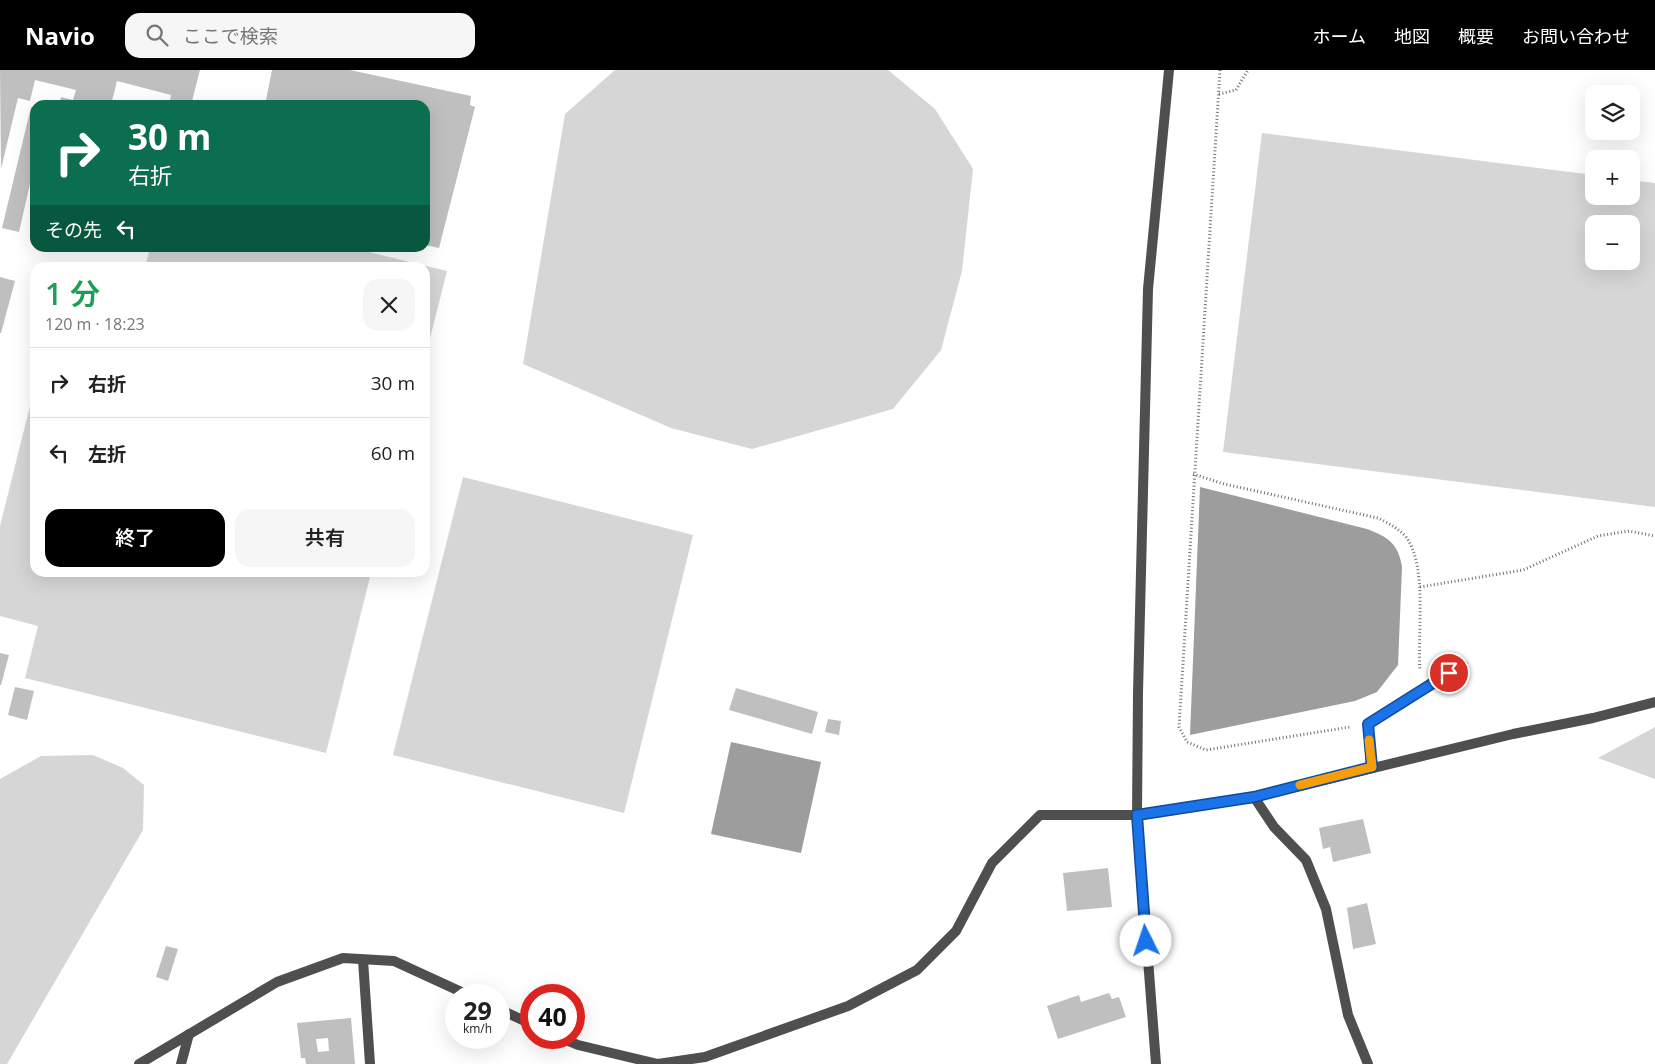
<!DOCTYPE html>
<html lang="ja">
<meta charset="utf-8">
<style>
body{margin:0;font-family:"Open Sans","Noto Sans JP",sans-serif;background:#f6f6f6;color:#222;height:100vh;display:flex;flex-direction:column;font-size:19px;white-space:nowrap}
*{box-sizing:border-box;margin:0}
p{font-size:16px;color:#767676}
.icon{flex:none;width:28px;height:28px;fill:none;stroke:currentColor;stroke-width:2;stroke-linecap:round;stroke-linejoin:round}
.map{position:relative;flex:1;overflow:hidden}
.sheet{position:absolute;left:30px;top:192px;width:400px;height:315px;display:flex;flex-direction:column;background:#fff;border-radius:15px;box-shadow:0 5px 20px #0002}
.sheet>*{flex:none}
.guide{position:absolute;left:30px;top:30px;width:400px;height:152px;border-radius:15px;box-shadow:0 5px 20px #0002;background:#0b6e4f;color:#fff;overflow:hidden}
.tools{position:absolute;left:1585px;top:15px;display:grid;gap:10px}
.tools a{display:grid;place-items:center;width:55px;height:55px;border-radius:10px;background:#fff;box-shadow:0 5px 20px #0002;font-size:25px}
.speed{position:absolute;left:445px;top:914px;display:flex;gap:10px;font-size:25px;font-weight:700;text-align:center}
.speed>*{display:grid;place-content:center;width:65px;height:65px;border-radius:50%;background:#fff;box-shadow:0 5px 20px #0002;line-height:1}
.speed small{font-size:12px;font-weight:400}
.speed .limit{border:8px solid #d22;background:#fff;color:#111}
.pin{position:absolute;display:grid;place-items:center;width:42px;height:42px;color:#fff;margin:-21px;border:2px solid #fff;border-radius:50%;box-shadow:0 1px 5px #0007}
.me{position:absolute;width:55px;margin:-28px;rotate:356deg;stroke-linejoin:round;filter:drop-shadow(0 0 4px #0008)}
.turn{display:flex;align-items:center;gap:18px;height:105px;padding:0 15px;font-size:22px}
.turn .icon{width:65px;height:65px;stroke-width:2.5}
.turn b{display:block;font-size:35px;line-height:42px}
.then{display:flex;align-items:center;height:48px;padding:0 15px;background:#0003;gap:10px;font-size:19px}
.round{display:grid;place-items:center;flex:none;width:52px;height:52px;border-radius:15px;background:#f6f6f6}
.summary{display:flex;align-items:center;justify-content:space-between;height:85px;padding:0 15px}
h1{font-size:30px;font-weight:600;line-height:38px;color:#1e9e55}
.button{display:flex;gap:10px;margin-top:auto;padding:10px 15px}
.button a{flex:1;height:58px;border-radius:15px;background:#000;color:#fff;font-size:20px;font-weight:600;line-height:58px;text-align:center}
.button a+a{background:#f6f6f6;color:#222}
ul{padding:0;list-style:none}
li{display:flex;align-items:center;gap:15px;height:70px;padding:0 15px;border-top:1px solid #e0e0e0}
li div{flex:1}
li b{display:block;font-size:19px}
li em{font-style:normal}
header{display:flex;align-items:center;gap:30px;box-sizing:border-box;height:70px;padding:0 25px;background:#000;color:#fff}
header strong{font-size:24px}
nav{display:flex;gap:28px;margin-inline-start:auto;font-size:18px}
.search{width:350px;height:45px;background:#f6f6f6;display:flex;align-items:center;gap:12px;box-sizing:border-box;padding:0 18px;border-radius:15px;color:#767676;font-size:19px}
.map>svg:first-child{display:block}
</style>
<header>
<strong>Navio</strong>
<div class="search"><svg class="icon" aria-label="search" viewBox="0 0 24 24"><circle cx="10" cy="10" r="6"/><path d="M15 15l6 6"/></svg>ここで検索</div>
<nav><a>ホーム</a><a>地図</a><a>概要</a><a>お問い合わせ</a></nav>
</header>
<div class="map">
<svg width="1655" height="994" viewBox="0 0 1655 994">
<rect width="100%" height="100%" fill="#fff"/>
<g fill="#d6d6d6" fill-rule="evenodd">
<polygon points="615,0 888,0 935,39 973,99 962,201 941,280 893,339 752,379 671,358 523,294 565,44"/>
<path d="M 1262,63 L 1594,105 L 1594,126 L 1631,126 L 1631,110 L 1655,113 L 1655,437 L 1223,382 ZM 1594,154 L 1631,154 L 1631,191 L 1594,191 Z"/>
<polygon points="150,178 352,178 447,201 425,288 425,198 145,197"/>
<polygon points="35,316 35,502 371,503 326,683 25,608 38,556 0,546 0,456"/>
<polygon points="463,407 693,465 624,743 393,685"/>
<polygon points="1655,657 1655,709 1598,688"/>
<polygon points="93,685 123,698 144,715 143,760 7,994 0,994 0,709 41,686"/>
</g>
<g fill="#9d9d9d">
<path d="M 1200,417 L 1367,459 C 1388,467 1398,473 1402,497 L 1398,595 L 1377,622 L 1355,631 L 1190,665 Z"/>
<polygon points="731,672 821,692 801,783 711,764"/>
</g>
<g fill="#bfbfbf" fill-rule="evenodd">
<polygon points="0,0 200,0 191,35 169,35 171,25 117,11 111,35 59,35 61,27 73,30 76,20 35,10 30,31 18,28 1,99"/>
<polygon points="272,0 350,0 471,26 470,35 475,37 439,178 425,175 425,35 265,35"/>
<polygon points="31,37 35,39 35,92 19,162 2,158"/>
<polygon points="0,207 15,211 1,263 0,263"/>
<polygon points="0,583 9,585 1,615 0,615"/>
<polygon points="15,617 34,621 27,650 8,645"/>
<polygon points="736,618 818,642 812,664 729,640"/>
<polygon points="828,649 841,651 839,665 825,662"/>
<polygon points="1363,749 1371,783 1333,792 1330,777 1323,779 1319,758"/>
<polygon points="1108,798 1112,837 1067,841 1063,803"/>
<polygon points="1367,833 1376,874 1353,879 1347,838"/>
<polygon points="166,876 178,879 168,911 156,907"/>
<polygon points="1109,923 1112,929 1119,927 1126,947 1058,969 1047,936 1079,925 1081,932"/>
<path d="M 351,948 L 355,994 L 306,994 L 305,988 L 301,988 L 297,953 ZM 328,968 L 329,981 L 318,982 L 316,969 Z"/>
</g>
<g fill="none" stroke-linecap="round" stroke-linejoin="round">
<g stroke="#717171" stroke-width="3" stroke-dasharray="1 2.5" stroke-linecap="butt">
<polyline points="1220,0 1179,657 1187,672 1206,680 1350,657"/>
<polyline points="1219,24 1236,20 1248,0"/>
<path d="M 1193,404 L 1224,414 L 1378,448 C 1388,453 1398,458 1406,467 C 1428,496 1417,565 1420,600"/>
<polyline points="1420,517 1523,500 1598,466 1629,461 1655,466"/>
</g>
<polyline stroke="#4f4f4f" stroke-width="10" points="1371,697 1368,654 1463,595"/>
<g stroke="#4f4f4f" stroke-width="10">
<polyline points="1254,727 1274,757 1306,790 1326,839 1348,945 1368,994"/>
<polyline points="363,890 370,994"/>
<polyline points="499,939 531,954"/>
<polyline points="561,968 578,975 658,994 705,987 848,936 917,900 956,861 992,793 1040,745 1137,745 1254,727 1513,664 1593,648 1655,632"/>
<polyline points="139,994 277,912 343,888 394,891 468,925"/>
<polyline points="181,994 189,964"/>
</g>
<polyline stroke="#4f4f4f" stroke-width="10" points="1156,994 1137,745 1138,623 1148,219 1169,0"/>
</g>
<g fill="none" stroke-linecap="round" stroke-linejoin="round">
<defs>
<polyline id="route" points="1146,871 1137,745 1254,727 1372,697 1368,654 1449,603"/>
</defs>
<use href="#route" stroke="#114b97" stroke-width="12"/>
<use href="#route" stroke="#1a73e8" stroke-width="9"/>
<polyline stroke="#f59e0b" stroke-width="9" points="1300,715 1372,697 1369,670"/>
</g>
</svg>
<div class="tools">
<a><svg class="icon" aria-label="layers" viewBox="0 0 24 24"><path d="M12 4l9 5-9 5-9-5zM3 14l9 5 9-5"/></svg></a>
<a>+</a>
<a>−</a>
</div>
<div class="speed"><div>29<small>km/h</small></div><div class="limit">40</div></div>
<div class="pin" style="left:1449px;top:603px;background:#d93025"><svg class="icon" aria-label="arrive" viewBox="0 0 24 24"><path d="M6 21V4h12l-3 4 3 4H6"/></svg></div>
<svg class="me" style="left:1146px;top:871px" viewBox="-20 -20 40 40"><circle r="19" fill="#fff"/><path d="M0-13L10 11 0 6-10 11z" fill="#1a73e8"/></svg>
<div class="guide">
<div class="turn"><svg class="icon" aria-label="right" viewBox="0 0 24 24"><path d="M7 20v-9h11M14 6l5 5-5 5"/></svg><div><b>30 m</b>右折</div></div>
<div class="then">その先<svg class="icon" aria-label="left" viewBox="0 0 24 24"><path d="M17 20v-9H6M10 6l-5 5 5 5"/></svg></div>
</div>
<section class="sheet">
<div class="summary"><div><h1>1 分</h1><p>120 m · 18:23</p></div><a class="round"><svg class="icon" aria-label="close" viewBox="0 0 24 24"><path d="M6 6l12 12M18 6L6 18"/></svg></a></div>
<ul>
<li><svg class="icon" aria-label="right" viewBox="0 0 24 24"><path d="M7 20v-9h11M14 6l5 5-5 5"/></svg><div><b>右折</b></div><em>30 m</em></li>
<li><svg class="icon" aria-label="left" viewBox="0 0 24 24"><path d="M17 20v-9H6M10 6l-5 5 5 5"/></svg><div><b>左折</b></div><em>60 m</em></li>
</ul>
<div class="button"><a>終了</a><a>共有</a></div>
</section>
</div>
